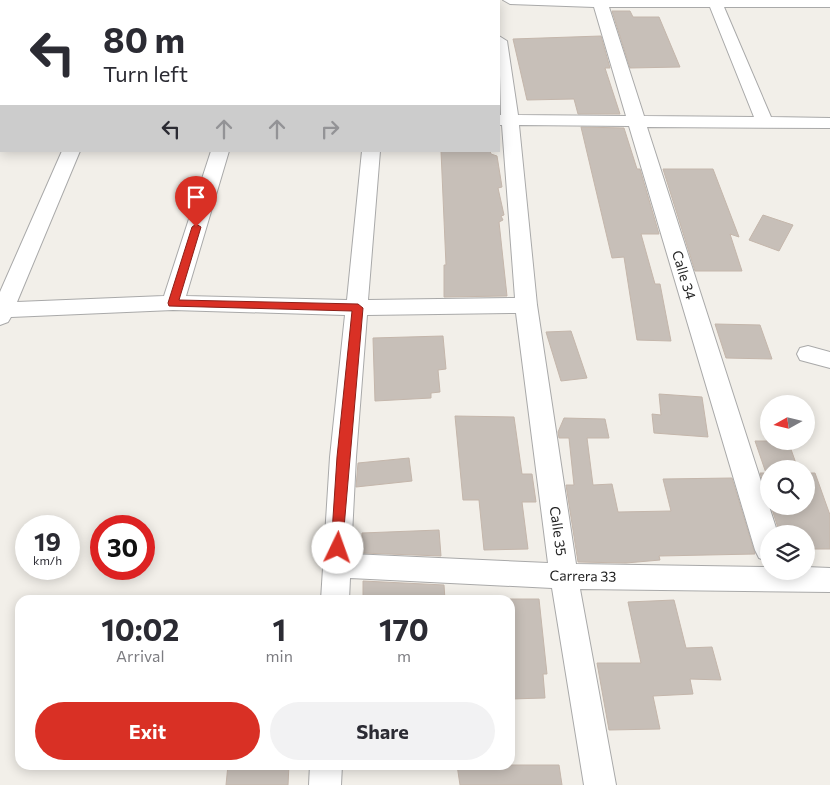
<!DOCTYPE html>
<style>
body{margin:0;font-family:Commissioner,sans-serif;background:#f2f2f3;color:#2b2b33;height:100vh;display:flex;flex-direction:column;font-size:19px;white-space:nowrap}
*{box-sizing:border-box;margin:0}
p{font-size:16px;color:#7c7c81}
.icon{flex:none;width:28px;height:28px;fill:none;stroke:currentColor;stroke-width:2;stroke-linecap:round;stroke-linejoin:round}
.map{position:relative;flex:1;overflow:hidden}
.details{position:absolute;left:15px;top:595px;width:500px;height:175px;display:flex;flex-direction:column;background:#fff;border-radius:15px;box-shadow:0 2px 12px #0003}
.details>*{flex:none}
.banner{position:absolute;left:0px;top:0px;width:500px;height:152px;box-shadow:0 2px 12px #0003;background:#fff;color:#2b2b33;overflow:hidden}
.needle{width:32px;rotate:262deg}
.fabs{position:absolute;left:760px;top:395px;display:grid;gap:10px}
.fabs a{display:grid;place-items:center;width:55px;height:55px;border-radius:50%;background:#fff;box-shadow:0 2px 12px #0003;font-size:25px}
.speed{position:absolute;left:15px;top:515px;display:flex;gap:10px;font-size:25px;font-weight:700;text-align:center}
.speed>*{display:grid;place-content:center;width:65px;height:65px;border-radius:50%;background:#fff;box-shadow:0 2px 12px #0003;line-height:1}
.speed small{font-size:12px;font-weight:400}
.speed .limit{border:8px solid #d22;background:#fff;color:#111}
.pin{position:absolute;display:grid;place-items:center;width:42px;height:42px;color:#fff;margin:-51px -21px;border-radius:50% 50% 50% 0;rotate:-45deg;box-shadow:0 0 5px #0007}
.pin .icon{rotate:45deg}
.me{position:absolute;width:55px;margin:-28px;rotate:3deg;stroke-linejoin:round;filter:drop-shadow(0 0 4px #0008)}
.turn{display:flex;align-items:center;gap:18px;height:105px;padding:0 20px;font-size:22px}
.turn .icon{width:65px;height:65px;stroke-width:2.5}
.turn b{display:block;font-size:35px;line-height:42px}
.lanes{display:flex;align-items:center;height:48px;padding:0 20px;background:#0003;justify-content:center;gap:25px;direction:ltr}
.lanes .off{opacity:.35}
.eta{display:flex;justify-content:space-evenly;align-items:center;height:85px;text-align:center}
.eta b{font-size:30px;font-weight:700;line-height:35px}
.action{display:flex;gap:10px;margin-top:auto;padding:10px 20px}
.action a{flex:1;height:58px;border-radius:30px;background:#d93025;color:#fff;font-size:20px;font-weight:700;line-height:58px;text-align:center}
.action a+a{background:#f2f2f3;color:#2b2b33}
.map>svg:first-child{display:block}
</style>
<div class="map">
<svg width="830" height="785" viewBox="0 0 830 785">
<rect width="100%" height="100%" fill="#f2efe9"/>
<g fill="#c7bfb8" stroke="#c4b6ab">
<polygon points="612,11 630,11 633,17 659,17 680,67 630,68"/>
<polygon points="601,36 610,68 605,68 620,114 578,114 574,99 527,100 513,39"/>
<polygon points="581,127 624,128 637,169 640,169 659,234 641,234 655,284 660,284 671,341 637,340 624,257 612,258"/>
<polygon points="441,151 490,151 491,154 497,156 502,187 498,188 504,215 501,216 503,220 499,222 507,296 444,297 444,265 446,265"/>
<polygon points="663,169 713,169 739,237 730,234 742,271 695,271"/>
<polygon points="763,215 793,225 779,251 749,240"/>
<polygon points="715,324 760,325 772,359 726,358"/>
<polygon points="571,331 587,378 561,381 546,332"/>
<polygon points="443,336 446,369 438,370 440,392 431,393 431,398 375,401 373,338"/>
<polygon points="659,394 702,397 708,437 654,433 652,414 661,415"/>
<polygon points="455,416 514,417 522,474 532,474 536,502 522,502 528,549 484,550 479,500 463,500"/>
<polygon points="564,418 605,419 609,438 587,438 593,485 612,484 618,512 671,511 663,479 732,478 755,554 659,556 660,560 626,563 578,562 566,485 574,485 569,438 559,438 558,432"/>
<polygon points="755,441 788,441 798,469 769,469 769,499 760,473 766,473"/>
<polygon points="409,458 412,481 356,487 358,463"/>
<polygon points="806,473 815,473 830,515 830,549 806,549 806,534 780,534 771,506 806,506"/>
<polygon points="439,530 441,556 362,553 362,533"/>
<polygon points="363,581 444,585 445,600 363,600"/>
<polygon points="510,599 539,599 547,674 543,674 545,698 510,699"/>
<polygon points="674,600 686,648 712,647 721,680 690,679 693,694 653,696 660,729 609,730 597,663 641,663 628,602"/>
<polygon points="228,765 289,765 288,785 226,785"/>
<polygon points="457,765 559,765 562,785 460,785"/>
</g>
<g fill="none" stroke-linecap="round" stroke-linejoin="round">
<defs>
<g id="minor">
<rect x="369" y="0" width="14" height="1"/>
<path d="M 503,0 L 830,0 L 830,7 L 724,7 L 771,117 L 830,118 L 830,128 L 647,127 L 778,534 L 769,534 L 769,562 L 759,558 L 755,550 L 629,126 L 519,125 L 537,305 L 576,564 L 769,567 L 769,571 L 806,571 L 806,567 L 830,568 L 830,592 L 580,589 L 616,785 L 584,785 L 552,588 L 350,578 L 349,600 L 321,600 L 330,457 L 345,315 L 173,310 L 11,317 L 8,322 L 0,325 L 0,292 L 62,151 L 80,151 L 17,302 L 164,296 L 211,151 L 229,151 L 186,296 L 347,300 L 362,151 L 380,151 L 368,300 L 515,298 L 502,125 L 499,125 L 499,115 L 501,115 L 499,36 L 507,41 L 518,115 L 626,116 L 594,7 L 510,4 ZM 609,7 L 710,7 L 754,117 L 644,116 ZM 516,313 L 548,563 L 351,554 L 356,457 L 367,315 Z"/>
<rect x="0" y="113" width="1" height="10"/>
<polygon points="808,346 830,352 830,368 800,360 797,354 800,348"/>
<polygon points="310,765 342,765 341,785 309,785"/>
</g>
</defs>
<use href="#minor" stroke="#a9a9a9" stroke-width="2"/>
<use href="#minor" fill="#fff" fill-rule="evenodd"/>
</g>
<polygon fill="#d93025" stroke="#8d1f18" points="196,224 201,227 179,300 358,304 363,308 342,551 333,551 331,548 337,457 352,311 169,306 168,303 192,227"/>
<g text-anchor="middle" stroke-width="4" stroke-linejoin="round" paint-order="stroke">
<g font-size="14" fill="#222" stroke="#fff">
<text transform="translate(684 275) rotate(73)" y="5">Calle 34</text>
<text transform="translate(558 531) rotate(82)" y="5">Calle 35</text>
<text transform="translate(583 576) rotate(1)" y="5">Carrera 33</text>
</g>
</g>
</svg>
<div class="fabs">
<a><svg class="needle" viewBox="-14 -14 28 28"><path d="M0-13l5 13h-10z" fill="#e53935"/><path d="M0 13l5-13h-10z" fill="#7c7c81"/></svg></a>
<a><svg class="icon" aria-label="search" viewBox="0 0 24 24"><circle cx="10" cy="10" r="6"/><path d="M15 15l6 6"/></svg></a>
<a><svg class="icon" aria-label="layers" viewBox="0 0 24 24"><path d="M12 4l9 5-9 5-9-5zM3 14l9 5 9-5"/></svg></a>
</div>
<div class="speed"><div>19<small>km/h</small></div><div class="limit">30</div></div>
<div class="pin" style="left:196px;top:227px;background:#d93025"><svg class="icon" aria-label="arrive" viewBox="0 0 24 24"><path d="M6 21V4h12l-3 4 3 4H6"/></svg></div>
<svg class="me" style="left:338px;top:548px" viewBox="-20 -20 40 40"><circle r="19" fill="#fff"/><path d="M0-13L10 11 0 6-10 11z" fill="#d93025"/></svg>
<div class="banner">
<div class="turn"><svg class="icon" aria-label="left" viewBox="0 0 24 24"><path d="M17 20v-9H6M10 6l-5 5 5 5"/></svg><div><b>80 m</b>Turn left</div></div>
<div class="lanes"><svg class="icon" aria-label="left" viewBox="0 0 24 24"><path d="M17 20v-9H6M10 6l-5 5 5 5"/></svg><svg class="icon off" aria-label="ahead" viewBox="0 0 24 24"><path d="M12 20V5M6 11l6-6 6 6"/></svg><svg class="icon off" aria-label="ahead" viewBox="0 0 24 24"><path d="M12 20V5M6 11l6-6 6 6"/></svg><svg class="icon off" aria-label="right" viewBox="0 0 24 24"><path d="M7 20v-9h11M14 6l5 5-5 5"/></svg></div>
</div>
<section class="details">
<div class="eta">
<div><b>10:02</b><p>Arrival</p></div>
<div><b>1</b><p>min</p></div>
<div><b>170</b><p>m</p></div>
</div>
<div class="action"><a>Exit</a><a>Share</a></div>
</section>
</div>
